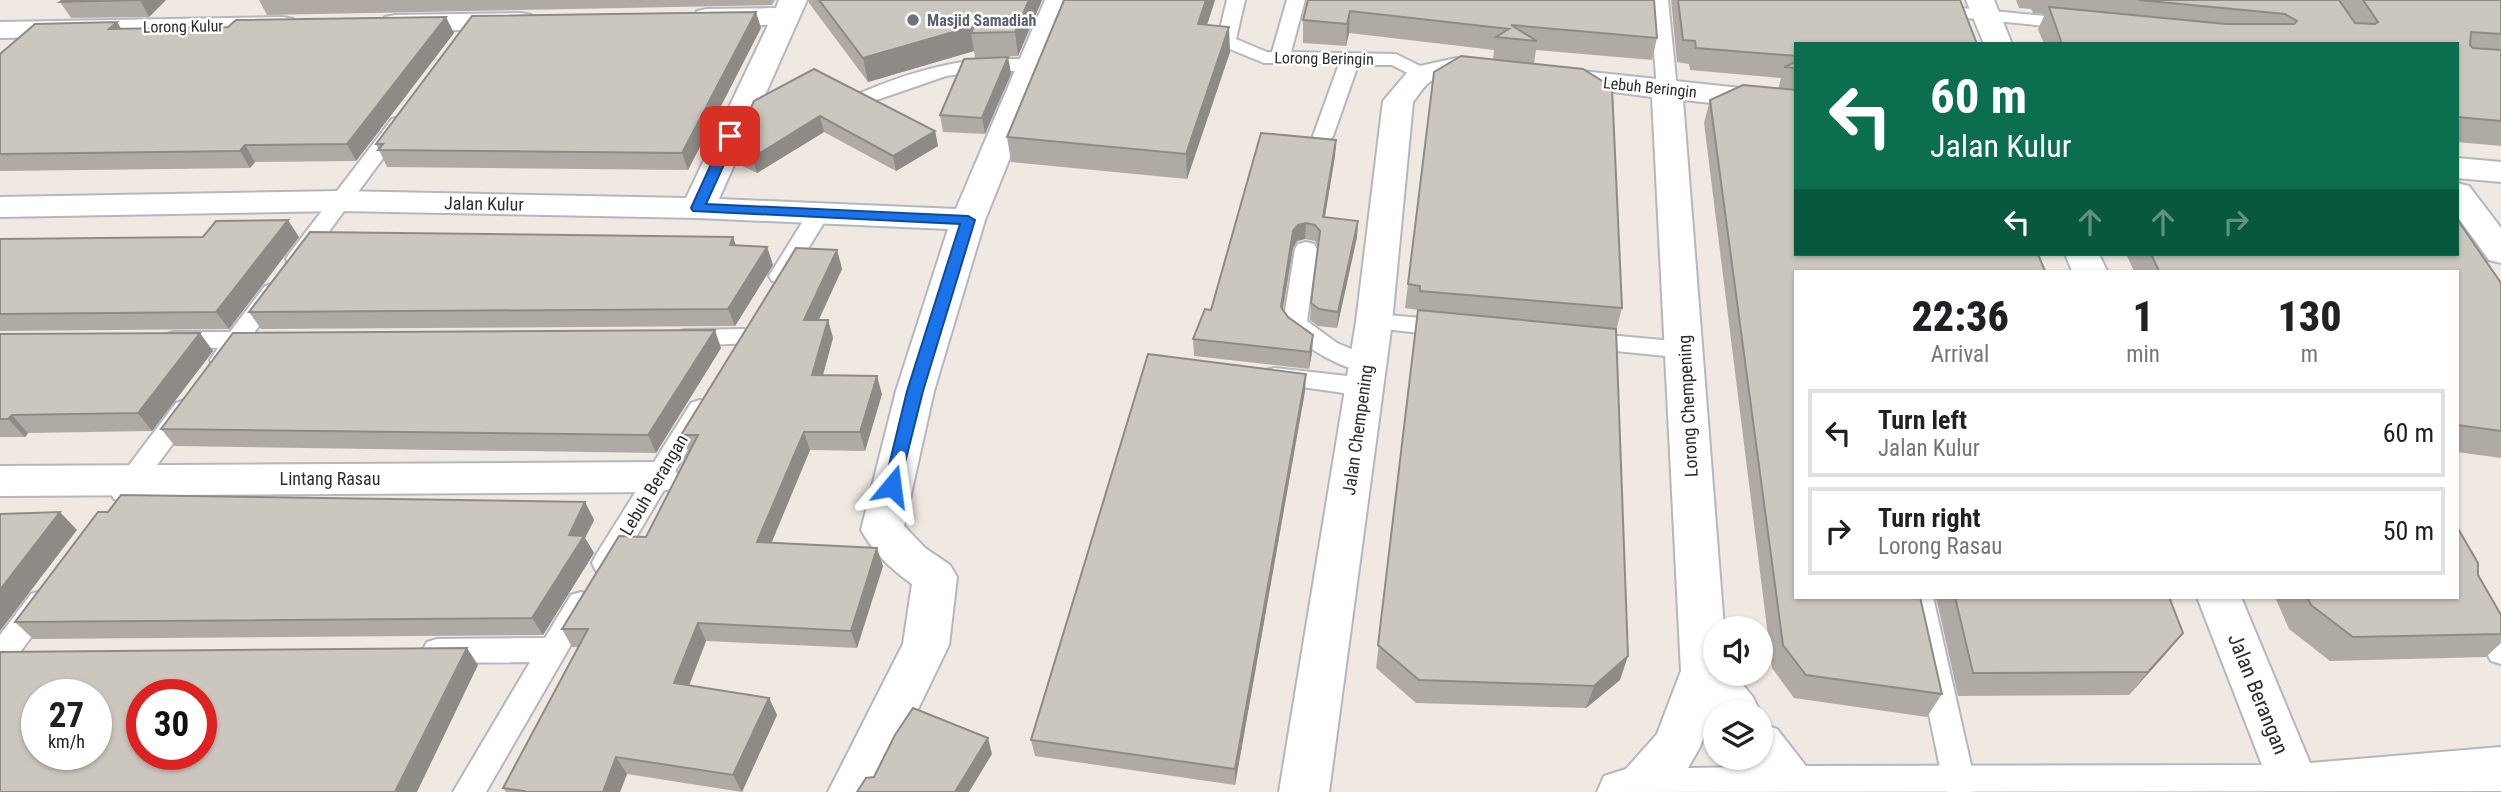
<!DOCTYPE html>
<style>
body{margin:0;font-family:"Roboto Condensed",sans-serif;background:#f2f2f2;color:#202124;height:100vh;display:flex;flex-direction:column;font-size:26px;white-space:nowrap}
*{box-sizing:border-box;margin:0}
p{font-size:23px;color:#757577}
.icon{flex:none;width:38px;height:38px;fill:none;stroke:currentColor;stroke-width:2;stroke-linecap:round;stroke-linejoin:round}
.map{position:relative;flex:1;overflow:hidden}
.drawer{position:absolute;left:1794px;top:270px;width:665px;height:329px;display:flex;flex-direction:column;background:#fff;border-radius:0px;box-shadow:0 2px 5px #0004}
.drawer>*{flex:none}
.hud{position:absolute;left:1794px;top:42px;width:665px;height:214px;border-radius:0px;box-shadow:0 2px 5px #0004;background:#0b6e4f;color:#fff;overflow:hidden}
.fabs{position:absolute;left:1703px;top:616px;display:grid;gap:14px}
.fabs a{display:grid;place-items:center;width:70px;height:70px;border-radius:50%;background:#fff;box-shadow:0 2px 5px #0004;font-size:35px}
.speed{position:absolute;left:21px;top:679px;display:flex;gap:14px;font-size:35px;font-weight:700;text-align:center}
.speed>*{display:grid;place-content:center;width:91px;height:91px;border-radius:50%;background:#fff;box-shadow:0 2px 5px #0004;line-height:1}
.speed small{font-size:18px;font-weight:400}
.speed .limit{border:10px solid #d22;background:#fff;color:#111}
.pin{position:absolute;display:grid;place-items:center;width:60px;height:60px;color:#fff;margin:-30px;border-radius:14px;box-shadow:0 4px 10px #0006}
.me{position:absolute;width:77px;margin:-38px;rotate:16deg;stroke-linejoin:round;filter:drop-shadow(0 0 5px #0008)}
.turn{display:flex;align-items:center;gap:24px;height:147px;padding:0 21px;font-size:32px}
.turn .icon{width:91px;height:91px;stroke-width:2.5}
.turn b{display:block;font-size:49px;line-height:60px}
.lanes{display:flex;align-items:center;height:66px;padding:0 21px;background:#0003;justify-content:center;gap:35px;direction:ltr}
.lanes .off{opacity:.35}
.eta{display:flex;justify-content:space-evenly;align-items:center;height:119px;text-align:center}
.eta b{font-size:42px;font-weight:800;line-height:49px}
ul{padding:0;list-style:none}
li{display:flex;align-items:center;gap:21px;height:88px;margin:0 14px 10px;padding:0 7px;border:4px solid #e0e0e0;border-radius:0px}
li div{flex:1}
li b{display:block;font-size:26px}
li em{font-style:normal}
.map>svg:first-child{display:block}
</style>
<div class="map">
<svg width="2501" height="792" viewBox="0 0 2501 792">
<rect width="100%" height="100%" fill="#efe9e1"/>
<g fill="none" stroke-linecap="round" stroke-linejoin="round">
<defs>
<g id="service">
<polygon points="1227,0 1245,0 1236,39 1267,52 1272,52 1287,0 1305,0 1291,52 1396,54 1428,70 1430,74 1421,80 1392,65 1358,65 1333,136 1330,140 1316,140 1313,136 1339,64 1264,63 1220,45 1217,41"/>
<polygon points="1650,0 1668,0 1677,89 1667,95 1657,89"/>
<polygon points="1931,5 2076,19 2085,24 2076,29 1925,14 1922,10 1925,6"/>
<path d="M 989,59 L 1034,59 L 1043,65 L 1034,71 L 982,71 L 946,76 L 865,104 L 855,98 L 858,94 C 900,76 943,62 989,59 Z"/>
<polygon points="399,117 409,123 305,264 289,264 286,259 289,254 392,119"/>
<polygon points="819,206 827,208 830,213 791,276 788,281 780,283 772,281 769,276 808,213 811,208"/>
<path d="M 1306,242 L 1314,244 L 1317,249 L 1307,321 L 1337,343 L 1375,359 L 1379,365 L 1375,371 C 1353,377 1295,343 1283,324 L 1295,249 L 1298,244 Z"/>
<path d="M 273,284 L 281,286 L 284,291 L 254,333 L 261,340 L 257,346 L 243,348 C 234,360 230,371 214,366 L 210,360 L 218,348 L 166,346 L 162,340 L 166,334 L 174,332 L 230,332 L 265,286 Z"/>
<polygon points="1374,314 1447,320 1455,322 1459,328 1455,334 1447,336 1366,327 1362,322 1366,317"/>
<polygon points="743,329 751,331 755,337 751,343 685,346 677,344 673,338 677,332 685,330"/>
<polygon points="1585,333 1685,342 1693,344 1697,350 1693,356 1685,358 1577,347 1573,341 1577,335"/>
<polygon points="1275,368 1365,378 1374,381 1377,387 1374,393 1365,396 1266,382 1263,376 1266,370"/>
<polygon points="185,400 194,403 197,409 194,415 132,499 123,502 114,499 110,492 114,485 176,403"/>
<polygon points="700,400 709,403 712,409 616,571 606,574 596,571 592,563 596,555 691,403"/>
<polygon points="2457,561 2467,564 2501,625 2501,664 2491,661 2456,597"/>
<polygon points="41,591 51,594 55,602 51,610 10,666 0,669 0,635 31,594"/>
<polygon points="581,592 591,595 595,603 486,792 453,792 530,662 437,663 427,660 422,651 427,642 437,639 545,638 571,595"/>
<polygon points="1905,597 1933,597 1976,787 1973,792 1947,792 1944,787"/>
</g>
<g id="minor">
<path d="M 779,0 L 807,0 L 719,199 L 956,209 L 1045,0 L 1073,0 L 985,220 L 934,391 L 904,526 L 925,548 L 950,565 L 957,577 L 949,645 L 878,792 L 828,792 L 903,644 L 912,584 C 892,570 873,552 861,530 L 896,391 L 948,229 L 698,218 L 340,211 L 0,217 L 0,197 L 340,191 L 686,198 L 768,25 L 707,25 L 697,23 L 693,17 L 697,11 L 707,9 L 776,8 Z"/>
<polygon points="1966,0 1994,0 2012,44 1984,44"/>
<polygon points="521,13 531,15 535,21 531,27 521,29 395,31 385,29 381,23 385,17 395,15"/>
<polygon points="283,17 293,19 297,25 293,31 283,33 0,38 0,22"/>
<path d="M 1456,58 L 1497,64 L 1502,70 L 1497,76 C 1477,81 1450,70 1431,81 C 1424,85 1418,96 1413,102 L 1392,322 L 1329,792 L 1279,792 L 1356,322 L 1383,101 L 1411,68 Z"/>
<polygon points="1554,68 1796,94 1796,112 1683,100 1724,628 1715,628 1715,674 1734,674 1753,697 1760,712 1715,712 1715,721 1711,716 1700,747 1688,768 1749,767 1742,758 1760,758 1760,723 1777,729 1806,766 2262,765 2197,597 2241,597 2310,763 2501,747 2501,791 1597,792 1604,776 1626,769 1657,734 1681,671 1652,97 1544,83 1539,77 1544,71"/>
<polygon points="2457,158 2501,162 2501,182 2457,178"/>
<polygon points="2457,183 2469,186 2501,228 2501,263 2489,260 2457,216"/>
<polygon points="2065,254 2099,254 2107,271 2072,271"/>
<polygon points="659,462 673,466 679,477 673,488 659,492 0,496 0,466"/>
</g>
</defs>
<use href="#service" stroke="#b4b7c1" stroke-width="4"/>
<use href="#minor" stroke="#b4b7c1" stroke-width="4"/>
<use href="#service" fill="#fff" fill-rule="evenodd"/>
<use href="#minor" fill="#fff" fill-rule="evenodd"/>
</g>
<g fill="#afaba4">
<polygon points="166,0 149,17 71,18 60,2"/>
<polygon points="259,0 775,0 772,5 267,15"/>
<polygon points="808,0 1042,0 1018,56 975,58 974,51 868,82 809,3"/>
<polygon points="1064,0 1215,0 1207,25 1230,52 1187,179 1011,162 1007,137"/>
<polygon points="1308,0 1657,38 1652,60 1536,50 1534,64 1493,59 1494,50 1349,33 1346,46 1303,43 1303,20"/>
<polygon points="1671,0 1960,0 1796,44 1796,271 1942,694 1927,717 1794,698 1772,668 1704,123 1710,100 1778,89 1781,78 1690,70 1689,64 1677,62"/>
<polygon points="2016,0 2501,0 2501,146 2457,142 2457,44 2044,44 2038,29 2045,14 2033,13 2031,9 2019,8"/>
<polygon points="117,22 121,29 454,33 356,161 255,162 250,168 0,171 0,54"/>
<polygon points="761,28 688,170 387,167 376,144"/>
<polygon points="1008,57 1011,74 985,134 943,132 940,115"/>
<polygon points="1434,72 1622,308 1616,331 1620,680 1586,708 1416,703 1376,668 1418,310 1405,308"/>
<polygon points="754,101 935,131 938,146 896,171 824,132 757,173 738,164 733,148"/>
<polygon points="1336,140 1335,156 1325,217 1358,221 1357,237 1337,328 1318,326 1310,320 1311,303 1318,246 1315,241 1305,239 1297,241 1293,248 1283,310 1288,317 1313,335 1312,352 1309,369 1194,356 1193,339 1211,310"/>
<polygon points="299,237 229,329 0,331 0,239"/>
<polygon points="736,245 767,247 773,265 735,326 261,329 249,312"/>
<polygon points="837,250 842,269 819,320 828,320 833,338 823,375 882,394 865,451 810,450 771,543 883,566 857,648 706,641 689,686 769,698 777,715 742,792 627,774 620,792 506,792 503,788 578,647 572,647 562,629 646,537 689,453 681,435"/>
<polygon points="2126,254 2457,254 2501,283 2501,458 2457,452 2457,271 2134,271"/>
<polygon points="0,334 213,351 152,431 28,433 25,437 0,437"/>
<polygon points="721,348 656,453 175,446 161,429"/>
<polygon points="1305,391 1235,785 1035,756 1031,740"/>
<polygon points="585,502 594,520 585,538 594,553 543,635 33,639 15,622"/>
<polygon points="2478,575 2501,634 2501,643 2486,657 2330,661 2289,629 2275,597 2457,597"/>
<polygon points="1936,597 2169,597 2183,633 2129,695 1958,696"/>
</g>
<g fill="#8e8b86">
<polygon points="140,0 166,0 149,17"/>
<polygon points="1029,0 1042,0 1018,56 1015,32"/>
<polygon points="1206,0 1215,0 1199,49 1198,24"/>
<polygon points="1350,11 1349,33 1346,46 1347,24"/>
<polygon points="756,12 761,28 688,170 682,153"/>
<polygon points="446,17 454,33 356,161 347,144"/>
<polygon points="117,22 127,38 109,29"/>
<polygon points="974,26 971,33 974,51 868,82 863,58"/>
<polygon points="1229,27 1230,52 1187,179 1186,154"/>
<polygon points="1008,57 1011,74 985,134 982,118"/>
<polygon points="820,116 824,132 757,173 752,158"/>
<polygon points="935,131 938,146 896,171 893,156"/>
<polygon points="1336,140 1335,156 1322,233 1323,217"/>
<polygon points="245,145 255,162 250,168 240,151"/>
<polygon points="288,220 299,237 229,329 216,312"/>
<polygon points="1358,221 1357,237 1337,328 1338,312"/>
<polygon points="1306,223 1305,239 1297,241 1293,248 1280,324 1281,307 1293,231 1298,225"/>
<polygon points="733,237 739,254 730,245"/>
<polygon points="767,247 773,265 735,326 728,309"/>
<polygon points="837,250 842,269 810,338 804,320"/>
<polygon points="828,320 833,338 818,393 812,375"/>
<polygon points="715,330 721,348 656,453 648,435"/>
<polygon points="200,333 213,351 152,431 138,413"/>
<polygon points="1313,335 1312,352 1309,369 1310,352"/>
<polygon points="1306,374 1305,391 1235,785 1235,769"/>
<polygon points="877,376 882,394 865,451 860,432"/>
<polygon points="12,415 28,433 25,437 8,419"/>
<polygon points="804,432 810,450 764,561 757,542"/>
<polygon points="585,502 594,520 585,538 594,553 543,635 532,618"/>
<polygon points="60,512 77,530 0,631 0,590"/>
<polygon points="877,548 883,566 857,648 851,631"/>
<polygon points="698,623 706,641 683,701 674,683"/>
<polygon points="2183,633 2164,656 2129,695 2148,672"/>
<polygon points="467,648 478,665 417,792 395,792"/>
<polygon points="1628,656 1620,680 1586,708 1594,686"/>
<polygon points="769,698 777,715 742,792 733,775"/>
<polygon points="988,738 992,754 969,792 955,792"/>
<polygon points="616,757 627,774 620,792 603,792"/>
</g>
<g fill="#cbc7bf" stroke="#8e8b86" stroke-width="2" fill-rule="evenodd">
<polygon points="63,0 140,0 60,2"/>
<polygon points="819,0 1029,0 1015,32 971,33 974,26 863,58"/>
<polygon points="1064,0 1206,0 1198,24 1229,27 1186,154 1007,137"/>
<polygon points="1308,0 1654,0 1657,38 1511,25 1537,41 1496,37 1509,29 1350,11 1347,24 1303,20"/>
<polygon points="1678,0 1960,0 1977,44 1796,44 1796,56 1696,48 1695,41 1683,40"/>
<polygon points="2139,0 2339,0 2355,23 2375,24 2378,22 2363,0 2501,0 2501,34 2471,32 2470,45 2473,48 2501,50 2501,121 2457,117 2457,44 2062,44 2049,7 2226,24 2294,24 2297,21 2285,14"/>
<polygon points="756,12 682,153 378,150 383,144 376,144 472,16"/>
<polygon points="446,17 347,144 245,145 240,151 0,154 0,54 35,24 117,22 109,29 228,27 236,20"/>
<polygon points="1461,56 1583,69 1612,87 1622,308 1420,291 1420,286 1408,284 1434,72"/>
<polygon points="1008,57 982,118 940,115 964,59"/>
<polygon points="1796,62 1796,68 1784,67"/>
<polygon points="814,69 935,131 893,156 820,116 752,158 733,148 754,101"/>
<polygon points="1743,85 1796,90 1796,254 2038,254 2045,271 1796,271 1796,597 1920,597 1942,694 1806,675 1783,645 1710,100"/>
<polygon points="1261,133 1336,140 1323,217 1358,221 1338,312 1319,309 1311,303 1320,231 1315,225 1306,223 1298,225 1293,231 1281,307 1288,317 1313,335 1310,352 1193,339 1205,309 1211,310"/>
<polygon points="2457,219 2501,283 2501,431 2457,425 2457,271 2159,271 2151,254 2457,254"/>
<polygon points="288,220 216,312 0,314 0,239 203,237 216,221"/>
<polygon points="310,232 733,237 730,245 767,247 728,309 249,312"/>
<polygon points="796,248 837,250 804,320 828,320 812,375 877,376 860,432 804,432 757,542 877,548 851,631 698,623 674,683 769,698 733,775 616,757 603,792 523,792 524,791 503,788 588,629 562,629 619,536 646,537 698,435 681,435"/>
<polygon points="1418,310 1616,329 1628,656 1594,686 1419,680 1378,645"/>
<polygon points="715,330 648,435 161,429 233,333"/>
<polygon points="200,333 138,413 12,415 8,419 0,419 0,334"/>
<polygon points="1148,354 1306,374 1235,769 1031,740"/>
<polygon points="121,495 585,502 569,535 584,536 532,618 15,622 98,512 108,512"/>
<polygon points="60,512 0,590 0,514"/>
<polygon points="2457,527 2478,563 2478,575 2501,615 2501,634 2353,637 2311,605 2307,597 2457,597"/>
<polygon points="1955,597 2169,597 2183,633 2148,672 1973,673"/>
<path d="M 467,648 L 395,792 L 0,792 L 0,652 ZM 37,695 L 96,695 L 96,754 L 37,754 ZM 142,695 L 201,695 L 201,754 L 142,754 Z"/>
<polygon points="913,708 988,738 955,792 857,792 866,778 874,777 895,735"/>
</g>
<polygon fill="#1a73e8" stroke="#114b97" stroke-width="2" points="730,132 737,136 706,204 968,216 975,220 923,391 898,491 886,491 884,486 907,391 960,224 693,211 691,208 724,136"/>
<circle fill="#6b7280" stroke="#fff" stroke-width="2.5" cx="913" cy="20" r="7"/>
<g text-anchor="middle" stroke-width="5" stroke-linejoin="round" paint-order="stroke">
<g font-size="16" font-weight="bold" fill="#5b616d" stroke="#fff" text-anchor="start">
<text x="927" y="26">Masjid Samadiah</text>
</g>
<g font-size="16" fill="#2e2e2e" stroke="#fff">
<text transform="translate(183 26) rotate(-1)" y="6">Lorong Kulur</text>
<text transform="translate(1324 58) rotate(1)" y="6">Lorong Beringin</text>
<text transform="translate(1650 87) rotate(6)" y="6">Lebuh Beringin</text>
</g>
<g font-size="18" fill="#2e2e2e" stroke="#fff">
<text transform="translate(484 204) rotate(1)" y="6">Jalan Kulur</text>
<text transform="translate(1688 406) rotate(-93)" y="6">Lorong Chempening</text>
<text transform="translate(1358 430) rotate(-82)" y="6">Jalan Chempening</text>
<text x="330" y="485">Lintang Rasau</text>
<text transform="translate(654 485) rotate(-59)" y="6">Lebuh Berangan</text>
</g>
<g font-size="21" fill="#2e2e2e" stroke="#fff">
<text transform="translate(2258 694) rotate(68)" y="7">Jalan Berangan</text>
</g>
</g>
</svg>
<div class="fabs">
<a><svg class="icon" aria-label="sound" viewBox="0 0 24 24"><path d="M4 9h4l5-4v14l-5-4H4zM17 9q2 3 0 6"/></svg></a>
<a><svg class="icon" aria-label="layers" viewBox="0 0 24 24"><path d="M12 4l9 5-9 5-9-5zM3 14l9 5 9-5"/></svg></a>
</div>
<div class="speed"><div>27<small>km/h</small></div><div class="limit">30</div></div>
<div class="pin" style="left:730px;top:136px;background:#d93025"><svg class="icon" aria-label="arrive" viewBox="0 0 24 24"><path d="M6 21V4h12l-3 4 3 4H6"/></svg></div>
<svg class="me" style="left:892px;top:486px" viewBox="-20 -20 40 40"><path d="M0-17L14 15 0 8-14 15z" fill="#1a73e8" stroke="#fff" stroke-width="4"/></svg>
<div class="hud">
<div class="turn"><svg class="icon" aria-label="left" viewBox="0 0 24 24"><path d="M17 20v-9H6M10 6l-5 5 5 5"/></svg><div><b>60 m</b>Jalan Kulur</div></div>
<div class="lanes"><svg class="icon" aria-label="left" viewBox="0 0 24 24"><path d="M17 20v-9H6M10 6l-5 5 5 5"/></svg><svg class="icon off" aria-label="ahead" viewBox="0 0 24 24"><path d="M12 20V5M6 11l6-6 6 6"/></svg><svg class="icon off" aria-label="ahead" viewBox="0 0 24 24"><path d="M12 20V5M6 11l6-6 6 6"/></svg><svg class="icon off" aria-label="right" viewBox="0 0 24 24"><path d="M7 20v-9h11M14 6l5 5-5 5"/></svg></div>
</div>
<section class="drawer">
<div class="eta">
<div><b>22:36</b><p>Arrival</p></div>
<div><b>1</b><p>min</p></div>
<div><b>130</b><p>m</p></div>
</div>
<ul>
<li><svg class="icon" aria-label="left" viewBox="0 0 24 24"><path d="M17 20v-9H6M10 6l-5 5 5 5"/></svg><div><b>Turn left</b><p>Jalan Kulur</p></div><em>60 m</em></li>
<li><svg class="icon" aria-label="right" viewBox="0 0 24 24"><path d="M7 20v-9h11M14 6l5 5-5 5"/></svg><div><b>Turn right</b><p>Lorong Rasau</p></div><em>50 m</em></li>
</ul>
</section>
</div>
